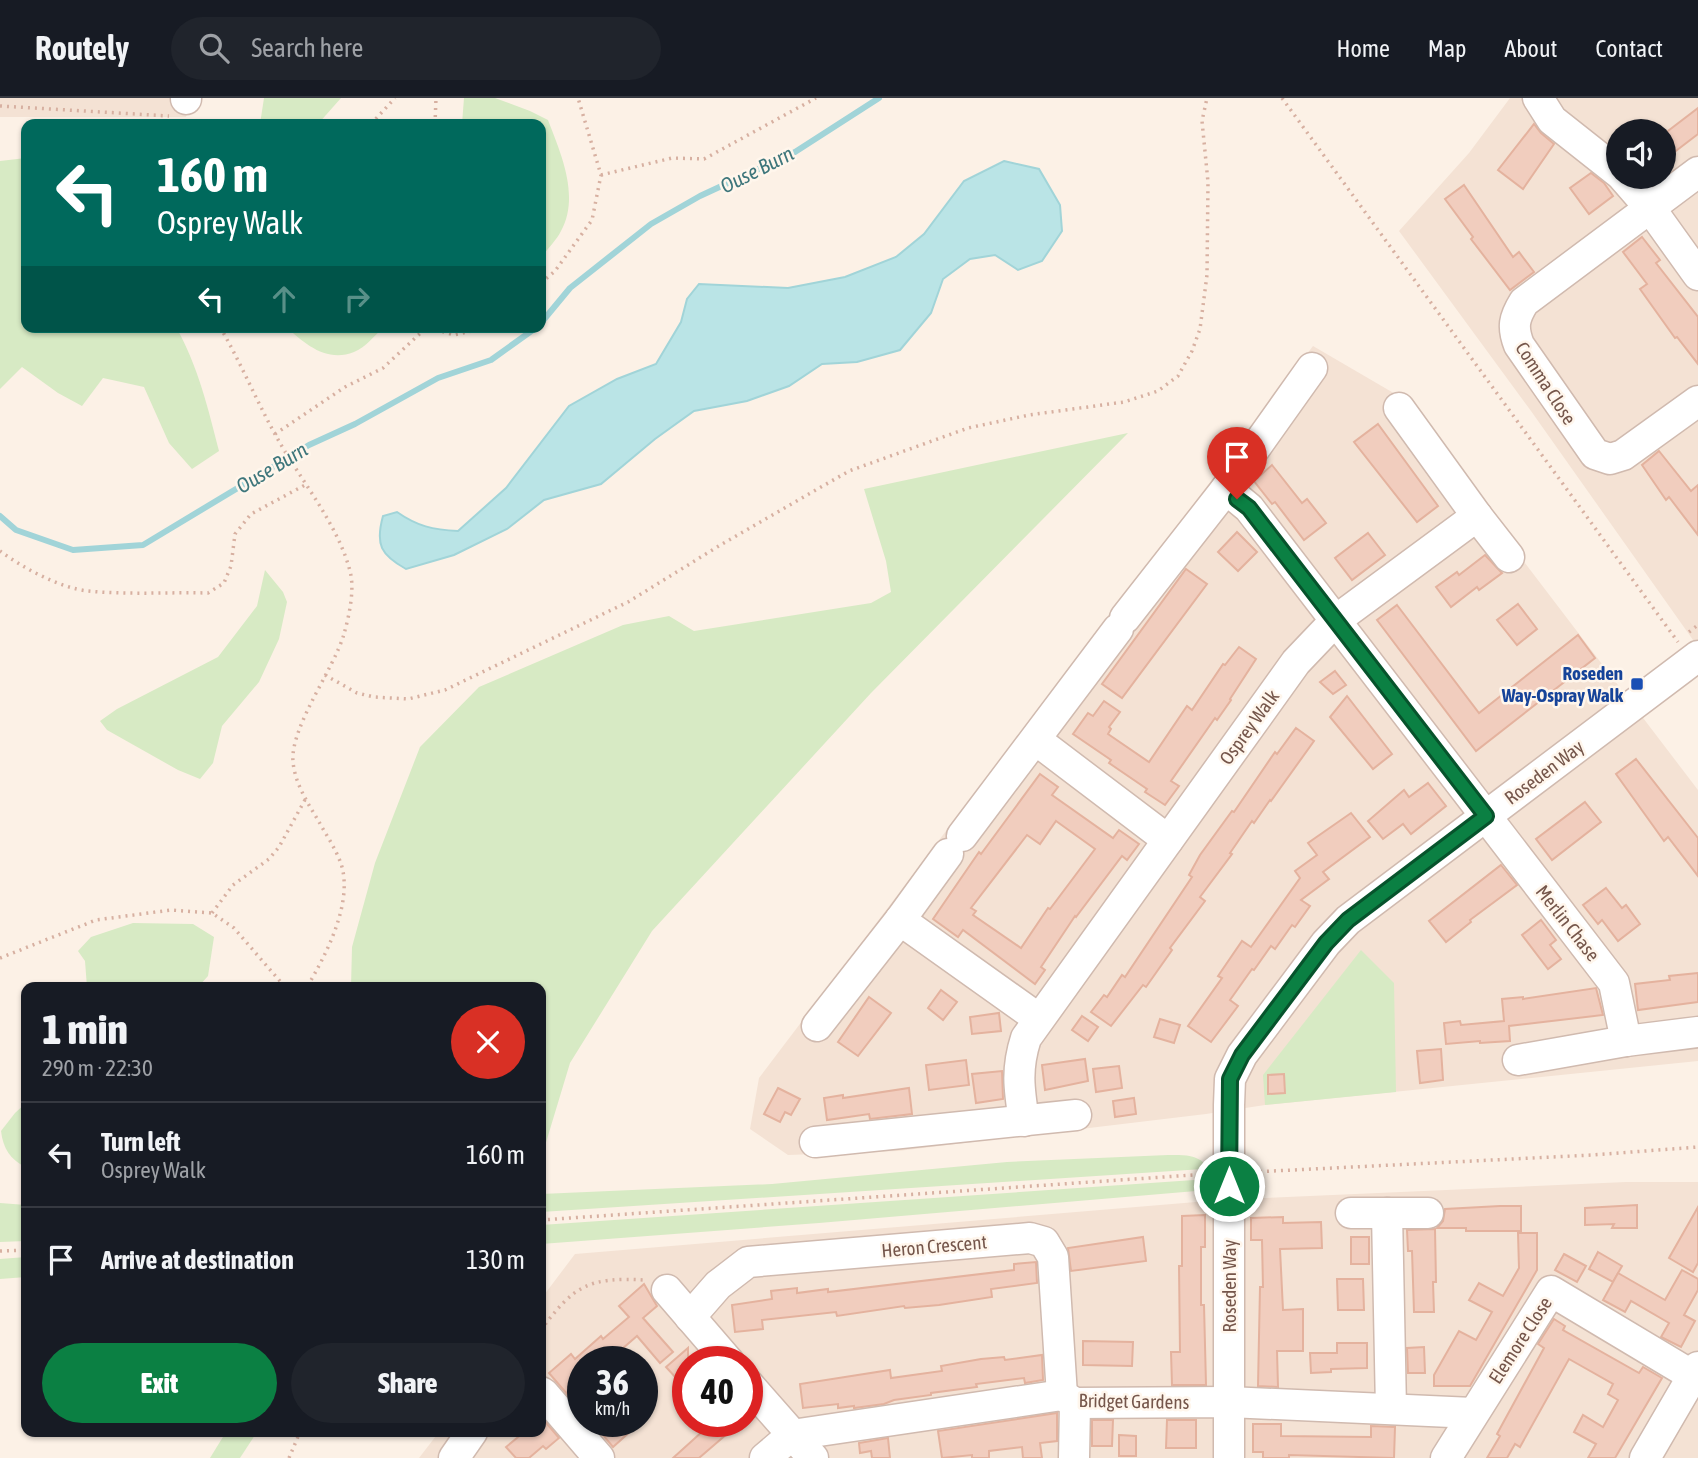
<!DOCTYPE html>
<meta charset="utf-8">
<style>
body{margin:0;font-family:"Asap Condensed",sans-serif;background:#20242c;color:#f1f3f6;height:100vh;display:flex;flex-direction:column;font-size:26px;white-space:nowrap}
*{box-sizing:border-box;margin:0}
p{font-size:23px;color:#9ea1a6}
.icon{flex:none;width:38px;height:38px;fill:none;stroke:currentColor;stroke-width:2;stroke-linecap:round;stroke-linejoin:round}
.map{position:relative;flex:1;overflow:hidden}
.sheet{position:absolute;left:21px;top:884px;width:525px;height:455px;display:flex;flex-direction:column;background:#171b24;border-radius:14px;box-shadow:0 2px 5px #0004}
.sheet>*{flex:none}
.top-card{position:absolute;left:21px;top:21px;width:525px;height:214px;border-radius:14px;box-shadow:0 2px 5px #0004;background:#00695c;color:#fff;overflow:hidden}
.fabs{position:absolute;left:1606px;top:21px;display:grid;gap:14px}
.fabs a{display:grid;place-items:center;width:70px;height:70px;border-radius:50%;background:#171b24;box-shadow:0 2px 5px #0004;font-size:35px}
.speed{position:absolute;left:567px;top:1248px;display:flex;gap:14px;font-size:35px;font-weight:700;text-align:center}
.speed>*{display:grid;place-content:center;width:91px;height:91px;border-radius:50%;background:#171b24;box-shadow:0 2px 5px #0004;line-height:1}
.speed small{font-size:18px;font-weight:400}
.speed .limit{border:10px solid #d22;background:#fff;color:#111}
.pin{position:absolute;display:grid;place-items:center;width:60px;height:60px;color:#fff;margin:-72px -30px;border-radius:50% 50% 50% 0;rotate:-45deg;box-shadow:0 0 7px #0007}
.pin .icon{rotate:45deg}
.me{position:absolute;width:77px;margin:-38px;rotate:0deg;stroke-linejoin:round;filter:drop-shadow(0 0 5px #0008)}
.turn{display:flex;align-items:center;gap:24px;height:147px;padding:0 21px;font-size:32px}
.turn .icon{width:91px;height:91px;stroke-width:2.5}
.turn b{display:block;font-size:49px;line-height:60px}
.lanes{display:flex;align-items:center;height:66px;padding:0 21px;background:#0003;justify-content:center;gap:35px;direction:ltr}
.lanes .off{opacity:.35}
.round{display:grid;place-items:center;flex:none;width:74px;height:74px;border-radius:37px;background:#20242c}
.overview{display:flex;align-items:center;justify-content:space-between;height:119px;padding:0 21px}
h1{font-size:42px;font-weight:800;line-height:52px}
.action{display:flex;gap:14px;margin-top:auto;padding:14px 21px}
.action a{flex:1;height:80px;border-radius:42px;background:#0b8043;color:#fff;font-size:28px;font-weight:800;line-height:80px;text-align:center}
.action a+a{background:#20242c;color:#f1f3f6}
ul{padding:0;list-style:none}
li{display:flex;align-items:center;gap:21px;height:105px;padding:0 21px;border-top:2px solid #363941}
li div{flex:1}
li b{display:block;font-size:26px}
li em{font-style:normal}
header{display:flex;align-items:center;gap:42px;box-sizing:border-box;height:98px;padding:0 35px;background:#171b24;border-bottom:2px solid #363941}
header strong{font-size:33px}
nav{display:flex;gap:38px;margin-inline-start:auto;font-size:24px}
.search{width:490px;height:63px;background:#20242c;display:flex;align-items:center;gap:18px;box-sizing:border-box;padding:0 24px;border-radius:38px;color:#9ea1a6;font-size:26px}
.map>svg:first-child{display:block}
</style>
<header>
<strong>Routely</strong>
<div class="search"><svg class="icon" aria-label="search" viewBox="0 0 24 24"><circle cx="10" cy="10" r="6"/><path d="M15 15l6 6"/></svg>Search here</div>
<nav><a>Home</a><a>Map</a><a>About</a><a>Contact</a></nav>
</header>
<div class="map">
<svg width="1698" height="1360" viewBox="0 0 1698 1360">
<rect width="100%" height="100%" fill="#fcf1e6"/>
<g fill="#f4e2d4" fill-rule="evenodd">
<polygon points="0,0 192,0 186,19 0,19"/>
<path d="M 1510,0 L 1698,0 L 1698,549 L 1531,313 L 1399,133 L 1469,55 ZM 1619,33 L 1664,33 L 1664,79 L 1619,79 Z"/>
<polygon points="1313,248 1397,297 1698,692 1698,963 1265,1007 1206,1016 898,1053 788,1057 750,1031 759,980"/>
<path d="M 1626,1084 L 1698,1084 L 1698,1360 L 419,1360 L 439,1334 L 541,1334 L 541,1201 L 575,1156 L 1220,1102 ZM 583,1264 L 642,1264 L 642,1323 L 583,1323 ZM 688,1264 L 747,1264 L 747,1323 L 688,1323 Z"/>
</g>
<g fill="#d7eac4">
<polygon points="264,0 341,0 318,26 260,26"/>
<path d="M 464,0 L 495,0 L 530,13 L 548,22 C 561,56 580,98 561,133 C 556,143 547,151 541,160 L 541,26 L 462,26 Z"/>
<path d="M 26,60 L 26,229 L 176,229 C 198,268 208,310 219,353 L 192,371 L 169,345 L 144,289 L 103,280 L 82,308 L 58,295 L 22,269 L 0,291 L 0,63 Z"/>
<path d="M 286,229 L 384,229 C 375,237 365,250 354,254 C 327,265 305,246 286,229 Z"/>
<polygon points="1128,335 871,595 652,833 570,965 541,1061 541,889 351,889 352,849 375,765 420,649 479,589 623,527 669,518 694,533 871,505 891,494 886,463 864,391"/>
<polygon points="265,472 283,494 287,504 279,541 259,584 222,628 213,665 200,681 178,672 107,632 100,623 117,611 218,559 257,508"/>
<polygon points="133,825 193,826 214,839 208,878 198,889 87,889 85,863 78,853 91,839"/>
<polygon points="1361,852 1394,885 1396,994 1265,1007 1263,977"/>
<path d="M 26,1005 L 26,1069 C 10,1062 3,1050 1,1033 L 15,1015 Z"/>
<path d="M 1168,1057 C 1180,1057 1195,1056 1204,1065 L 1203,1071 L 541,1114 L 541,1096 L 772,1086 L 1007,1064 Z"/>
<polygon points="1194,1082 1200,1085 1196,1093 819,1125 541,1146 541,1127"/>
<polygon points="0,1105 26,1107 26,1143 0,1144"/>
<polygon points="26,1159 26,1179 0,1181 0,1161"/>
<polygon points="226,1334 257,1334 240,1360 210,1360"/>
</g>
<path fill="#bae4e6" stroke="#a1d4d8" stroke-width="2" d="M 1004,63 L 1039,71 L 1060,107 L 1062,133 L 1042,163 L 1018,172 L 995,157 L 970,161 L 943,181 L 931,215 L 900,252 L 857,264 L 822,266 L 789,288 L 747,303 L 694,313 L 655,341 L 601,386 L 544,402 L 507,431 L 454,457 L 406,471 C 381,457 375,447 383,418 L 397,414 C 417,428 433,432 458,433 L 506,390 L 569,308 L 617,281 L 656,266 L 681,224 L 687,201 L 699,186 L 788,190 L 845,179 L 896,159 L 924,136 L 964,83 Z"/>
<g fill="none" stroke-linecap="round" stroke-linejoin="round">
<g stroke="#a1d4d8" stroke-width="6">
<polyline points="541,225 570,190 651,126 700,98 795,54 879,0"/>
<polyline points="0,418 16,432 73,452 143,447 309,347 355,326 438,280 491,262 537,229"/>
</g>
</g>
<g fill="#f1cdbe" stroke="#e4b29e" stroke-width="2" fill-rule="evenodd">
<polygon points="1698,10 1698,36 1664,62 1664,36"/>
<polygon points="1534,26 1541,35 1554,46 1523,91 1498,72"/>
<polygon points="1591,75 1604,85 1613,98 1589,116 1570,90"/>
<polygon points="1464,87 1513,159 1519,154 1534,174 1510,192 1471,141 1473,139 1445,101"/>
<polygon points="1642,139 1660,162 1656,165 1698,219 1698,266 1677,239 1675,240 1640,191 1647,186 1623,154"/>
<polygon points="1378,326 1438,408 1417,424 1354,344"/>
<polygon points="1659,353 1691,393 1698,387 1698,437 1669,399 1666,402 1642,367"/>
<polygon points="1272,367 1302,405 1307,401 1326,425 1304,442 1275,404 1272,406 1254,383"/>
<polygon points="1237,434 1257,454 1238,473 1218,454"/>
<polygon points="1368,435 1385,457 1352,482 1335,460"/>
<polygon points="1485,457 1502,475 1479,492 1477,489 1451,509 1436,489 1457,474 1459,477"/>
<polygon points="1186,471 1207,486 1122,600 1102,586"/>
<polygon points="1518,506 1537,531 1517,547 1497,522"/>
<polygon points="1397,507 1479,615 1578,537 1595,560 1476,653 1377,522"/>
<polygon points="1239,549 1256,561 1230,601 1231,602 1217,622 1215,620 1171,683 1179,688 1165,707 1145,694 1147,691 1109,665 1111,662 1073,636 1088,615 1093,618 1104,603 1120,614 1109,629 1111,631 1108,636 1149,664 1187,608 1192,612 1223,566 1225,567"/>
<polygon points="1335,573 1346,587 1333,596 1320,584"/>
<polygon points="1347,598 1392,656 1373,671 1330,619"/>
<polygon points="1296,630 1314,643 1271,703 1270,702 1254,725 1252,723 1230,755 1232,756 1200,799 1205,803 1170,850 1172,852 1146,889 1143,887 1111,928 1091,914 1104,897 1107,899 1122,877 1125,879 1192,779 1189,777 1200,757 1232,713 1234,714 1275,654 1277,656"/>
<polygon points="1636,661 1698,740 1698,778 1668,739 1664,743 1616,676"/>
<path d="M 1040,676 L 1058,689 L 1052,697 L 1113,740 L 1119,732 L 1139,746 L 1127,762 L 1122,758 L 1076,819 L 1075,818 L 1041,869 L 1045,872 L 1035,886 L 963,832 L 958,839 L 933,821 L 979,754 L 981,756 ZM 1056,723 L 1095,751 L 1050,811 L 1048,810 L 1021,850 L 973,817 L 976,813 L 971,810 L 1027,737 L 1040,746 Z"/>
<polygon points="1428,685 1446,708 1411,736 1403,726 1383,741 1368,723 1404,692 1409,699"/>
<polygon points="1585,704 1601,724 1552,762 1536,741"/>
<polygon points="1351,715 1370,739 1323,774 1329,781 1301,802 1310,808 1295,829 1292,827 1275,851 1271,848 1254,872 1252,871 1230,902 1238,908 1211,944 1188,928 1222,880 1218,878 1242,843 1251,849 1300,780 1295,773 1317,757 1308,745"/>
<polygon points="1501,767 1517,787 1470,822 1471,824 1446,844 1429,823"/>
<polygon points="1606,790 1622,810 1626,807 1640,826 1618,843 1602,822 1598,826 1583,807"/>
<polygon points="1541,822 1556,842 1550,847 1561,861 1548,871 1522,837"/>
<polygon points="1698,875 1698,904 1638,912 1635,886 1670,882 1669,878"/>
<polygon points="1596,890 1603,917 1509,928 1510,943 1480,945 1480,943 1446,946 1444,925 1460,923 1461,927 1504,923 1502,901 1523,899 1523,901"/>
<polygon points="941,892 957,904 943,922 928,910"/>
<polygon points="869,899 891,915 858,958 838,944"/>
<polygon points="999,915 1001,933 972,936 970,919"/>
<polygon points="1082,918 1098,929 1088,943 1072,932"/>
<polygon points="1160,921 1180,927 1174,945 1154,939"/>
<polygon points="1441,951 1443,982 1420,985 1417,953"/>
<polygon points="1085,961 1088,983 1045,992 1042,967"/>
<polygon points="966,962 969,987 929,992 926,967"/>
<polygon points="1119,968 1122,990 1096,994 1093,971"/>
<polygon points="1002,973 1003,1001 976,1005 972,976"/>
<polygon points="1284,976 1285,995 1268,996 1268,977"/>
<polygon points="778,990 800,1001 791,1017 785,1014 780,1024 764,1016"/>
<polygon points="909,990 912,1016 870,1021 869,1016 827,1022 824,1000 843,997 843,1000"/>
<polygon points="1134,1000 1136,1016 1115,1019 1113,1003"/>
<polygon points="1637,1107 1637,1130 1612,1130 1614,1126 1585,1127 1585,1110"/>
<polygon points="1500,1108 1521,1108 1521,1133 1466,1133 1466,1130 1437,1130 1443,1123 1445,1111"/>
<polygon points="1698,1109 1698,1165 1693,1174 1669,1160"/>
<polygon points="1205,1117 1205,1149 1201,1149 1201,1207 1204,1207 1206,1287 1172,1287 1171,1254 1180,1254 1179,1168 1182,1168 1182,1118"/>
<polygon points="1283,1119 1283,1125 1321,1124 1322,1150 1280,1151 1283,1212 1303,1211 1303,1253 1277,1253 1278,1289 1258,1288 1260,1189 1263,1189 1262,1142 1251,1142 1251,1120"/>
<polygon points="1435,1131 1436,1184 1433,1184 1434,1214 1414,1214 1412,1153 1408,1153 1407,1132"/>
<polygon points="1518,1135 1537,1135 1537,1172 1470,1288 1434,1288 1434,1277 1459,1233 1476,1242 1492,1214 1469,1202 1479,1185 1503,1198 1519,1170"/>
<polygon points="1143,1139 1146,1163 1071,1173 1068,1150"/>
<rect x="1351" y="1139" width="18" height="27"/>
<polygon points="1598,1154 1622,1168 1613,1184 1589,1171"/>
<polygon points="1564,1156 1586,1168 1577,1184 1555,1172"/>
<polygon points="1036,1164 1037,1185 991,1191 992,1199 939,1207 905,1210 904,1208 837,1218 836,1214 762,1222 763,1231 735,1234 732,1207 772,1201 771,1193 797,1190 797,1195 828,1191 828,1194 1014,1172 1014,1166"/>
<polygon points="1682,1172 1698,1181 1698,1192 1684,1217 1695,1223 1681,1249 1661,1239 1669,1225 1631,1203 1625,1214 1603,1202 1618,1175 1665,1202"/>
<polygon points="1337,1181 1363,1181 1364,1212 1338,1212"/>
<polygon points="644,1186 657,1208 643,1220 673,1254 660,1265 637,1238 607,1264 583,1264 583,1282 567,1296 549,1275 571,1256 575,1261 601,1238 603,1241 629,1219 619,1208"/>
<polygon points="1554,1221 1565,1228 1563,1232 1639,1275 1643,1269 1662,1280 1615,1360 1588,1360 1596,1346 1574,1334 1583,1317 1603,1329 1618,1302 1608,1296 1613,1286 1569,1261 1520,1349 1515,1346 1507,1360 1487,1360 1500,1338 1497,1336 1544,1250 1538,1246"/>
<polygon points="1083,1243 1133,1244 1132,1268 1083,1267"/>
<polygon points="1337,1245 1367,1245 1367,1270 1331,1271 1331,1274 1311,1275 1310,1255 1337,1255"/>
<polygon points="1424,1249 1425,1275 1408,1275 1407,1250"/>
<polygon points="688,1250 688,1293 666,1269"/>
<polygon points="1042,1257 1043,1282 1025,1285 1024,1280 976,1286 977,1289 931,1295 931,1297 894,1302 884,1306 854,1310 854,1308 838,1310 838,1306 803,1310 800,1286 890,1272 891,1280 942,1273 941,1268 981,1261 1004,1259 1005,1262"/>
<polygon points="1057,1315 1057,1343 1040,1345 1042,1360 1023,1360 1022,1349 989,1353 989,1360 972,1360 972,1357 942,1360 938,1333"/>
<polygon points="543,1321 559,1340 546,1351 543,1348 529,1360 516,1360 506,1349 523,1335 524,1337 529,1334 541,1334"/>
<polygon points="1092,1322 1113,1322 1112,1348 1092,1348"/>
<polygon points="1167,1322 1196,1322 1196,1350 1166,1350"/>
<polygon points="591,1323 642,1323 613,1349"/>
<polygon points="714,1323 742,1323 699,1360 673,1360"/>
<polygon points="1253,1326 1281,1326 1281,1338 1371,1339 1371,1328 1395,1329 1394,1360 1289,1357 1289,1360 1263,1360 1263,1354 1253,1354"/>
<polygon points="1119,1337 1136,1338 1136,1358 1119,1358"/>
<polygon points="888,1340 890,1360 872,1360 871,1353 860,1355 859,1345"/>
</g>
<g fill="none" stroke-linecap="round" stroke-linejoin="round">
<defs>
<g id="minor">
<polyline points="186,0 186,1"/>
<polyline points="1538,0 1552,22 1619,75"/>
<path d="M 1698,74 L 1524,204 C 1514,220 1512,229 1519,247 L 1595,356 L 1610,361 L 1623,357 L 1698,303"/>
<polyline points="1623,79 1650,110 1698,177"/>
<polyline points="1399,310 1477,418"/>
<polyline points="1226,391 1249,410 1614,885 1626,943"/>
<polyline points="1125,520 1226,391 1312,270"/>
<polyline points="1036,642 1168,742"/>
<polyline points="962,738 1118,531"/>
<polyline points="900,822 1039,921"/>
<polyline points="817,928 900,822 948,756"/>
<polyline points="1518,962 1626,943 1698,934"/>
<path d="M 1024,1023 C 1019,991 1016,971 1026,940 L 1296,564 L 1336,522 L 1477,418 L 1509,459"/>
<polyline points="815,1044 1076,1017"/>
<polyline points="1351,1115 1428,1115"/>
<polyline points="1387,1115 1391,1311"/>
<polyline points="667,1192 729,1264"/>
<polyline points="690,1219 718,1187 748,1164 1030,1140 1044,1144 1053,1159 1062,1297"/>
<polyline points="747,1285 813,1360"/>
<polyline points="541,1294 544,1296 599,1360"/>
<polyline points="454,1360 472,1334"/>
<polyline points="765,1360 792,1337 1062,1297 1075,1305 1229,1304 1473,1315"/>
<polyline points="1074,1360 1075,1305"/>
<polyline points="1229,1360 1229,1007 1230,981 1242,957 1326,845 1348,822 1698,558"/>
<polyline points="1446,1360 1551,1193 1693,1278"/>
<polyline points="1645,1360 1698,1269"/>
</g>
</defs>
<use href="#minor" stroke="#d0baaf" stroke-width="33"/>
<g stroke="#d7b0a1" stroke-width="3.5" stroke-dasharray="2 5" stroke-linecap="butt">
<polyline points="1282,0 1678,544"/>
<polyline points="0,8 169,18"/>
<polyline points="371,26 395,0"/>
<polyline points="435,26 436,0"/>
<polyline points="601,77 672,60 704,61 816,0"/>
<polyline points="541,185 555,173 592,122 601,77 578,0"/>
<path d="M 220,229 C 241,265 256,302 276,338 C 299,380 338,426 350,473 C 355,492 349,518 344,536 C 334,571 290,629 293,664 C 295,685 307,704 318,722 C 326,737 337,752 342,769 C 352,807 326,857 307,889"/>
<polyline points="275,336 345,289 383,270 427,229 454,237 490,229"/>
<path d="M 0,453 C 23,470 60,490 88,493 C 128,497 169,494 208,495 L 224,485 L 231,468 L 235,436 L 251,416 L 305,387"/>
<polyline points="1689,534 1698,527"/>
<polyline points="325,577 357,595 374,599 408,601 445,592 628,504 722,446 849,373 968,330 1029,317 1124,304 1158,293 1178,278 1192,253 1200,231 1207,177 1208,84 1202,23 1207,0"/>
<polyline points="212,815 233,787 269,761 279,749 306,700"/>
<polyline points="0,860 96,822 171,812 212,815 234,830 285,889"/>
<polyline points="1253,1074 1592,1057 1698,1049"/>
<polyline points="541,1122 1207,1076"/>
<polyline points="0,1153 26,1152"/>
<path d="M 541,1232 C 574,1187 589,1179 645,1182"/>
<polyline points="289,1360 300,1334"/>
</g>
<use href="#minor" stroke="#fff" stroke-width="30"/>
</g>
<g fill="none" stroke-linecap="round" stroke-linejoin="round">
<defs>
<polyline id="route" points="1229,1088 1230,981 1242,957 1326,845 1348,822 1486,718 1249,410 1237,401"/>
</defs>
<use href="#route" stroke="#07532c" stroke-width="18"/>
<use href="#route" stroke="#0b8043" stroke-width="12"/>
</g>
<rect fill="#1a4fb4" stroke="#fff6ec" stroke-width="2.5" x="1630" y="579" width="14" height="14" rx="3.5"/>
<g text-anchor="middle" stroke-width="5" stroke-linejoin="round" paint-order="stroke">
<g font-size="19" fill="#75564b" stroke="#fff6ec">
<text transform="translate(1546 285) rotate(57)" y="7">Comma Close</text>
<text transform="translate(1249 629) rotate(-54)" y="7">Osprey Walk</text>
<text transform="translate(1544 674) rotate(-37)" y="7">Roseden Way</text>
<text transform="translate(1568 825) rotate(52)" y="7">Merlin Chase</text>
<text transform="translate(934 1148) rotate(-5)" y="7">Heron Crescent</text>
<text transform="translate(1229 1188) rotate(-90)" y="7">Roseden Way</text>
<text transform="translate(1520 1242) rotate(-57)" y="7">Elemore Close</text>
<text transform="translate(1134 1303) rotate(1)" y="7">Bridget Gardens</text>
</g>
<g font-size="19" font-weight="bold" fill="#164399" stroke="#fff6ec" text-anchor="end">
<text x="1623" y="582">Roseden<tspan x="1623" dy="22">Way-Ospray Walk</tspan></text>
</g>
<g font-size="21" font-style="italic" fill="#3e767b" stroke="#fff6ec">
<text transform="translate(757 72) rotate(-27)" y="7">Ouse Burn</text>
<text transform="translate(272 370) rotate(-31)" y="7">Ouse Burn</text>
</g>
</g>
</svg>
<div class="fabs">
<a><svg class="icon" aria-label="sound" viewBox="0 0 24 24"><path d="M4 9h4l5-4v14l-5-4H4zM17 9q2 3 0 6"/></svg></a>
</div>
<div class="speed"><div>36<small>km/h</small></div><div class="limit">40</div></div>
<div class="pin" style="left:1237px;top:401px;background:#d93025"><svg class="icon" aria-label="arrive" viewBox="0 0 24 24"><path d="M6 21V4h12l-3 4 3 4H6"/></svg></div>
<svg class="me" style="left:1229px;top:1088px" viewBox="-20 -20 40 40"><circle r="17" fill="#0b8043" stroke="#fff" stroke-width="3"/><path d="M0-11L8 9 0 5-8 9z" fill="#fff"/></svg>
<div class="top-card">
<div class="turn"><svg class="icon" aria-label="left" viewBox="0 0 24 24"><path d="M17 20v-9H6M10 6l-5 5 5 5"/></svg><div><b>160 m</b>Osprey Walk</div></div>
<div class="lanes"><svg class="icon" aria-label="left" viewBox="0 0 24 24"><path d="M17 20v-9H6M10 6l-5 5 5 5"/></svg><svg class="icon off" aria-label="ahead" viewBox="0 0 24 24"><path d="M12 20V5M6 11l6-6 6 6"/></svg><svg class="icon off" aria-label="right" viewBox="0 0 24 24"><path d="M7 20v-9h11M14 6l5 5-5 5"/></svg></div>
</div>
<section class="sheet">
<div class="overview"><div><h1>1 min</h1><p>290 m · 22:30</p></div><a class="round" style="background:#d93025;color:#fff"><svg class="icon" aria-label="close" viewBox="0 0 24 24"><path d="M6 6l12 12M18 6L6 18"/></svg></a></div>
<ul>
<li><svg class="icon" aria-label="left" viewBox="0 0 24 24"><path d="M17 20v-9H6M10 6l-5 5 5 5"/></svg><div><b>Turn left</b><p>Osprey Walk</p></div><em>160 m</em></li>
<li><svg class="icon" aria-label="arrive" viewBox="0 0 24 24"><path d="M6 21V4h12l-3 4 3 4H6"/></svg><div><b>Arrive at destination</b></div><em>130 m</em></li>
</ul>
<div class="action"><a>Exit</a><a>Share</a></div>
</section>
</div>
